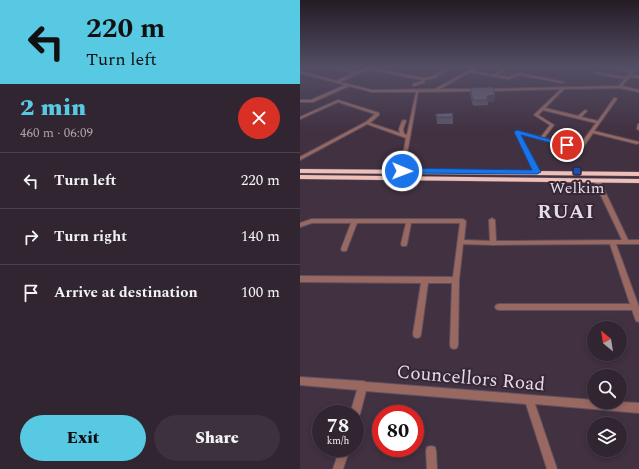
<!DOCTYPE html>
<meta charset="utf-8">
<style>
body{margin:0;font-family:Spectral,serif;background:#3d313d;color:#f1f3f6;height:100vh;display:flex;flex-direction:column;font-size:15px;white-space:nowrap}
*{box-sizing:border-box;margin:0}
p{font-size:13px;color:#a8a5ab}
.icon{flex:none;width:22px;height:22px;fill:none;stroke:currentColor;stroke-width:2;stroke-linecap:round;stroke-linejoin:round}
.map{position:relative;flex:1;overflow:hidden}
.sheet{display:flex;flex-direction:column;background:#312531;width:300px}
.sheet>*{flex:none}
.top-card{background:#58c9e3;color:#111;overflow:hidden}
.needle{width:26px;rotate:330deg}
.buttons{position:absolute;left:287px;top:321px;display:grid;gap:8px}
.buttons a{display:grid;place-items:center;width:40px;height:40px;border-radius:50%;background:#312531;box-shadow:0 2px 6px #0003,0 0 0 1px #4c424d;font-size:20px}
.speed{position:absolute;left:12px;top:405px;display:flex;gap:8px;font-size:20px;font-weight:700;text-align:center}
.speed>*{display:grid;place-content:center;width:52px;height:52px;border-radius:50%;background:#312531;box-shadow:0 2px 6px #0003,0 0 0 1px #4c424d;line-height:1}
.speed small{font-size:10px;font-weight:400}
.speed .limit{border:6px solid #d22;background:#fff;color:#111}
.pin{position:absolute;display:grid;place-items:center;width:34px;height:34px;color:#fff;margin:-17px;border:2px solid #fff;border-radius:50%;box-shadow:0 1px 4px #0007}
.me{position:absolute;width:44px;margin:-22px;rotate:91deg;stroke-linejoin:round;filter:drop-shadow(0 0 3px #0008)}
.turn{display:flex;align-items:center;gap:14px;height:84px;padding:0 20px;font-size:18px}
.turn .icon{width:52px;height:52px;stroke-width:2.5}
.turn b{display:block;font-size:28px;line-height:34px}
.round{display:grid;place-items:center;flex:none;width:42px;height:42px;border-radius:21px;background:#3d313d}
.summary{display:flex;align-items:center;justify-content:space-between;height:68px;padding:0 20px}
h1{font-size:24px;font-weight:800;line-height:30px;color:#58c9e3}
.cta{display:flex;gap:8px;margin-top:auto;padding:8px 20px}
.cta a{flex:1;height:46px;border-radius:24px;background:#58c9e3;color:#111;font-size:16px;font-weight:800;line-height:46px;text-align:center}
.cta a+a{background:#3d313d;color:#f1f3f6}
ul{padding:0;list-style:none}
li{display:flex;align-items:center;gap:12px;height:56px;padding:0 20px;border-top:1px solid #4c424d}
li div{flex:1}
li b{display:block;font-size:15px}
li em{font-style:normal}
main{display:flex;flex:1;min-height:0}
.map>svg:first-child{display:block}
</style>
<main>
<section class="sheet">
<div class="top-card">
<div class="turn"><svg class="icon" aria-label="left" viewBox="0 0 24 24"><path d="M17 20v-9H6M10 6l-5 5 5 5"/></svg><div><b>220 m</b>Turn left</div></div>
</div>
<div class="summary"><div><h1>2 min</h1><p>460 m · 06:09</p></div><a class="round" style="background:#d93025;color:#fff"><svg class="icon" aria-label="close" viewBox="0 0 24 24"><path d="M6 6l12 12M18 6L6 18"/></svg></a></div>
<ul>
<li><svg class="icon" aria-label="left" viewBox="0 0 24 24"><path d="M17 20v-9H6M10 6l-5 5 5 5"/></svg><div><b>Turn left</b></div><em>220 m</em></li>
<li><svg class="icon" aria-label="right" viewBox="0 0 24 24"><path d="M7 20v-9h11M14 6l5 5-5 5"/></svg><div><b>Turn right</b></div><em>140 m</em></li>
<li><svg class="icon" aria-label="arrive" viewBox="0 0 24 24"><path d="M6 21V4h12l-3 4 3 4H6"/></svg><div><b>Arrive at destination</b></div><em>100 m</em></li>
</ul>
<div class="cta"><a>Exit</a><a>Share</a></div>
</section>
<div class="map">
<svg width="339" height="469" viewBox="0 0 339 469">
<rect width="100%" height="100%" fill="#413141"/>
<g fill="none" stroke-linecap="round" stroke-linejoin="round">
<defs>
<g id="minor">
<polygon points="30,67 33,67 56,72 66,68 63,68 63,67 66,67 124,78 133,76 149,67 151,67 135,78 125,80 124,83 114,86 113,86 113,84 122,81 122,80 69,69 40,82 72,90 135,89 176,67 178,67 173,71 194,75 207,67 209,67 197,75 208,77 219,73 264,82 262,83 219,75 208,79 170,72 140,89 178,89 180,90 179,91 118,92 104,171 102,172 100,171 106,138 67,124 0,160 0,157 66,122 75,114 38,102 0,119 0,117 38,100 79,113 79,115 70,123 100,133 99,129 102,121 105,120 106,121 103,129 104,134 107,135 116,92 72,92 49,86 13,102 0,102 0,100 11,100 45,85 0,73 0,71 36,81 54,73"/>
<path d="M 308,67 L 312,67 L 332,70 L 335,67 L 337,67 L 331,75 L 339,76 L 339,78 L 330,77 L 322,86 L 339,90 L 339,92 L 320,88 L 264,89 L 245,108 L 278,116 L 285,110 L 287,111 L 281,117 L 298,121 L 314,98 L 316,98 L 317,99 L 294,131 L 339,142 L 339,143 L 337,144 L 293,133 L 282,149 L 280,149 L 220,134 L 239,172 L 239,173 L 235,173 L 215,132 L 217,131 L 241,137 L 250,125 L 234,115 L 261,89 L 187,91 L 185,90 L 187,89 L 319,86 L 325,79 L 294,73 L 295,72 L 326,77 L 331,72 ZM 243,110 L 296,123 L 279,146 L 244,138 L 254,125 L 238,115 Z"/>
<polygon points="338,124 339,124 339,130 337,129"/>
<polygon points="298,181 301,183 328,240 339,240 339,244 316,244 339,307 339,322 336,321 332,310 199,310 196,309 195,307 196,305 199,304 330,304 310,244 193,245 163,244 159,280 158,345 157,348 154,349 151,348 150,345 152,283 128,283 121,334 120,337 117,338 114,337 113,334 121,283 0,282 0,276 153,277 160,223 111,223 107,244 106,246 102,246 101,244 106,223 57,223 47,249 46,251 42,251 41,249 51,223 12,223 0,227 0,223 12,219 163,219 166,221 164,240 190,241 189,220 192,218 195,220 196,241 322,240 295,183"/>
<polygon points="0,377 61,381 63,381 66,382 294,400 294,402 320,402 339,403 339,413 235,404 257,469 247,469 226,404 66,391 60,414 58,417 55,419 55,414 50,414 57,390 0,385"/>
<polygon points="131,446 135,447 136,451 137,469 127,469 126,451 127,447"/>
<polygon points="40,448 50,448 43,469 33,469"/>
</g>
<g id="highway">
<polygon points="0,169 339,172 339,176 0,173"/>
<polygon points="0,175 339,179 339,183 0,179"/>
</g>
</defs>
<use href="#minor" stroke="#5f505f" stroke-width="2"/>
<use href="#highway" stroke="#5f505f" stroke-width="1"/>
<use href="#minor" fill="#986861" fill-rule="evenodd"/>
<use href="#highway" fill="#efc0b8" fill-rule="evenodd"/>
</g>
<g fill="#5b5568">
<polygon points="170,88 195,101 188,102 188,105 173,106 170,94"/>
<polygon points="153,113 153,124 137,124 136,114"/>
</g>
<polygon fill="#4a4555" points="195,95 195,101 188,102 187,96"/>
<g fill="#6a6379" stroke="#4a4555">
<polygon points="193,87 195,95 187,96 188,100 173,100 170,88"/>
<polygon points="153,113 152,117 136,117 136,114"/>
</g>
<linearGradient id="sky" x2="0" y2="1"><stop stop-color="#241b24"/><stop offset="0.51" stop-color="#544e65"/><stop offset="1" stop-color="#544e65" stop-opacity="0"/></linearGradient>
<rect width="339" height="132" fill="url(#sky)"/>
<polygon fill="#1a73e8" stroke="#114b97" points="217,130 270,145 267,147 221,135 241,172 237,174 102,173 98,171 102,168 232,170 214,132"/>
<rect fill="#1a4fb4" stroke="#362737" stroke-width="1.5" x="273" y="167" width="8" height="8" rx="2"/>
<g text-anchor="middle" stroke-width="4" stroke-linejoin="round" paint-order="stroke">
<g font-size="16" fill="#e5dbe5" stroke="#362737">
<text x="277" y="193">Welkim</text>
</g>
<g font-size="19" fill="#e5dbe5" stroke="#362737">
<text transform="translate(171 377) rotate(5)" y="7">Councellors Road</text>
</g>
<g font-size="20" font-weight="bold" letter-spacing="1" fill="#e5dbe5" stroke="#362737">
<text x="266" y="218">RUAI</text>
</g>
</g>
</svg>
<div class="buttons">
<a><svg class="needle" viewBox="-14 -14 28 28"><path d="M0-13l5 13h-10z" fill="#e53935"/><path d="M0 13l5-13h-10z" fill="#a8a5ab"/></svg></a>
<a><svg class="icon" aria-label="search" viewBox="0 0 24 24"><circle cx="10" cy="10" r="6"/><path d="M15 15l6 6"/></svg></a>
<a><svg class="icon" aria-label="layers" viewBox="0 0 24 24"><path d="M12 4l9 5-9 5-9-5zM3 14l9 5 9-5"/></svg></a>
</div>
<div class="speed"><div>78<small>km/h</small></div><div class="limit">80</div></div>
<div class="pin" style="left:267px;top:145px;background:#d93025"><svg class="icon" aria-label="arrive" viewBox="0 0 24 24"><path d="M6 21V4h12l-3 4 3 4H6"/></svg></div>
<svg class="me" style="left:102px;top:171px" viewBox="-20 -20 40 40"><circle r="17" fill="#1a73e8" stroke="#fff" stroke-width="3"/><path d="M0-11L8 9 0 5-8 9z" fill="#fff"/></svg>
</div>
</main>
